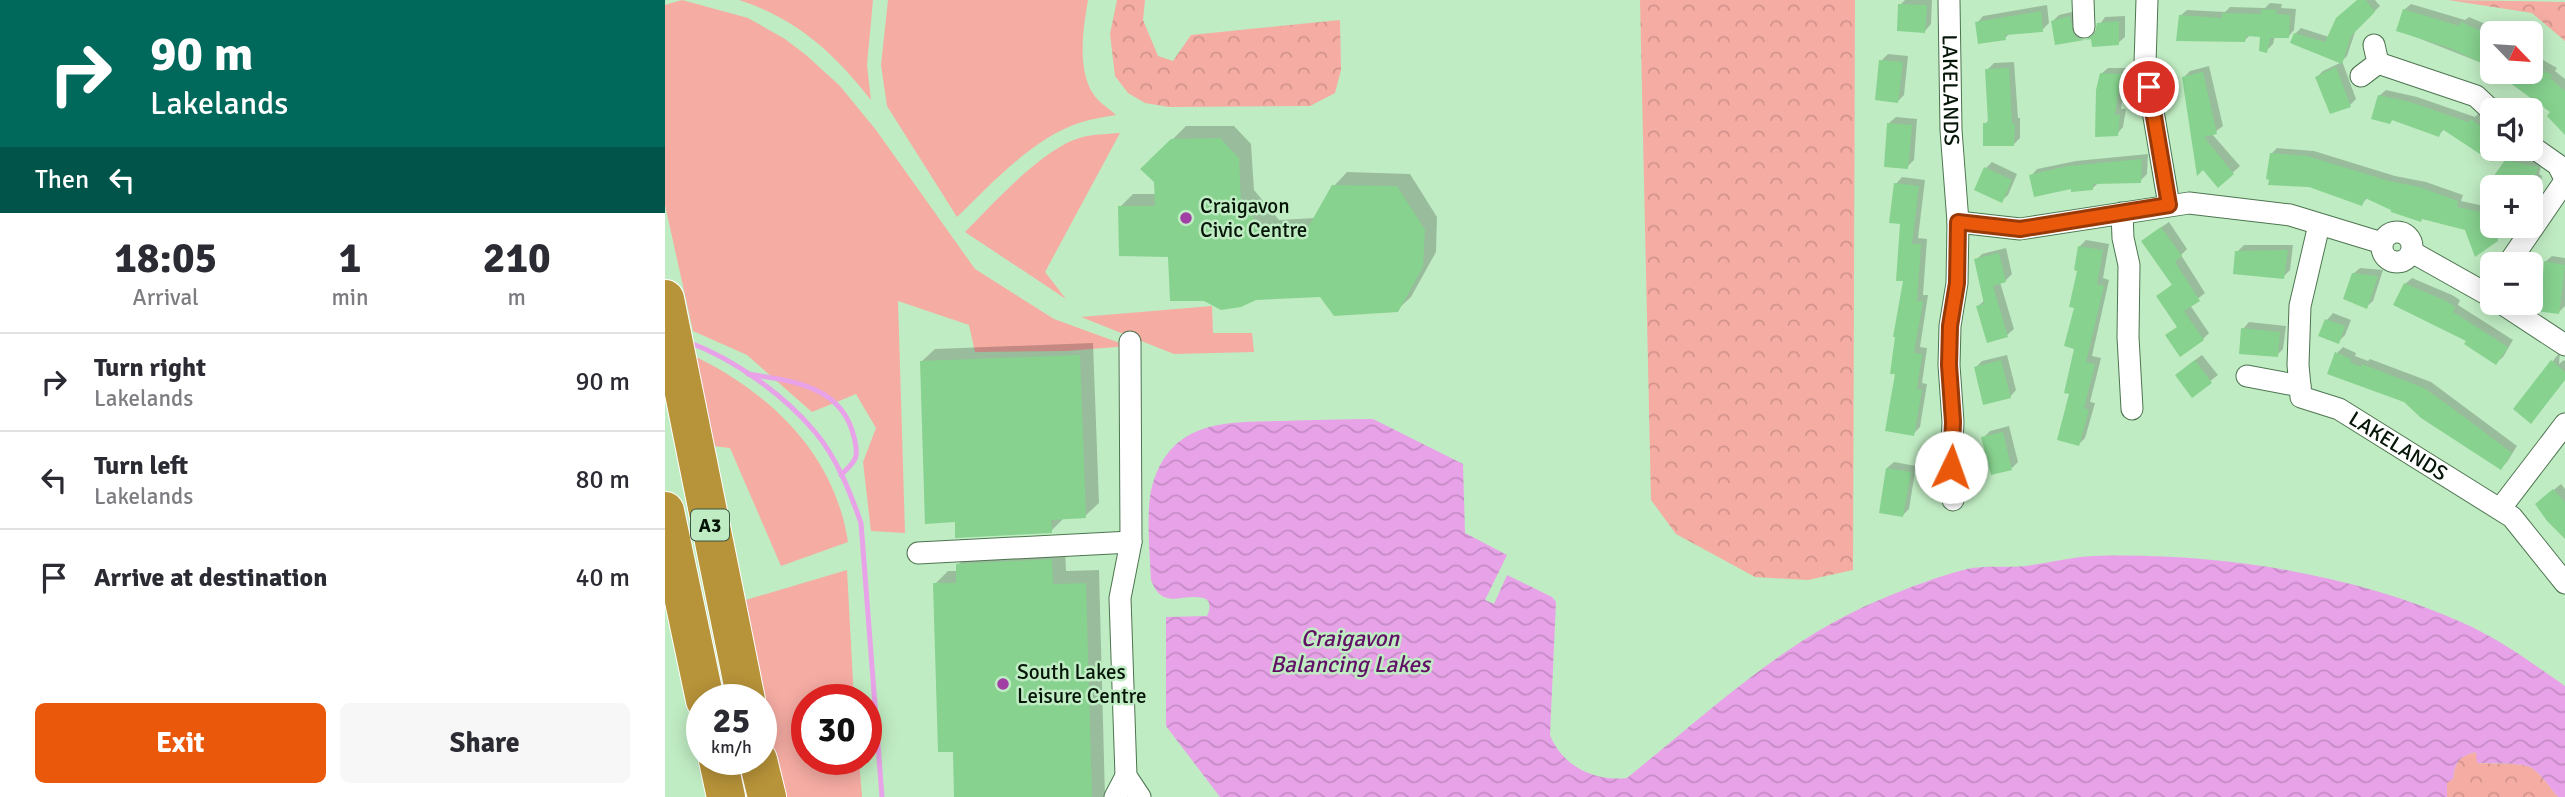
<!DOCTYPE html>
<meta charset="utf-8">
<style>
body{margin:0;font-family:Signika,sans-serif;background:#f7f7f7;color:#2b2b33;height:100vh;display:flex;flex-direction:column;font-size:26px;white-space:nowrap}
*{box-sizing:border-box;margin:0}
p{font-size:23px;color:#7c7c81}
.icon{flex:none;width:38px;height:38px;fill:none;stroke:currentColor;stroke-width:2;stroke-linecap:round;stroke-linejoin:round}
.map{position:relative;flex:1;overflow:hidden}
.details{display:flex;flex-direction:column;background:#fff;width:665px}
.details>*{flex:none}
.top-card{background:#00695c;color:#fff;overflow:hidden}
.needle{width:46px;rotate:115deg}
.controls{position:absolute;left:1815px;top:21px;display:grid;gap:14px}
.controls a{display:grid;place-items:center;width:63px;height:63px;border-radius:10px;background:#fff;box-shadow:0 4px 18px #0003;font-size:35px}
.speed{position:absolute;left:21px;top:684px;display:flex;gap:14px;font-size:35px;font-weight:700;text-align:center}
.speed>*{display:grid;place-content:center;width:91px;height:91px;border-radius:50%;background:#fff;box-shadow:0 4px 18px #0003;line-height:1}
.speed small{font-size:18px;font-weight:400}
.speed .limit{border:10px solid #d22;background:#fff;color:#111}
.pin{position:absolute;display:grid;place-items:center;width:60px;height:60px;color:#fff;margin:-30px;border:4px solid #fff;border-radius:50%;box-shadow:0 2px 7px #0007}
.me{position:absolute;width:77px;margin:-38px;rotate:3deg;stroke-linejoin:round;filter:drop-shadow(0 0 5px #0008)}
.turn{display:flex;align-items:center;gap:24px;height:147px;padding:0 35px;font-size:32px}
.turn .icon{width:91px;height:91px;stroke-width:2.5}
.turn b{display:block;font-size:49px;line-height:60px}
.then{display:flex;align-items:center;height:66px;padding:0 35px;background:#0003;gap:14px;font-size:26px}
.eta{display:flex;justify-content:space-evenly;align-items:center;height:119px;text-align:center}
.eta b{font-size:42px;font-weight:700;line-height:49px}
.cta{display:flex;gap:14px;margin-top:auto;padding:14px 35px}
.cta a{flex:1;height:80px;border-radius:10px;background:#ea580c;color:#fff;font-size:28px;font-weight:700;line-height:80px;text-align:center}
.cta a+a{background:#f7f7f7;color:#2b2b33}
ul{padding:0;list-style:none}
li{display:flex;align-items:center;gap:21px;height:98px;padding:0 35px;border-top:2px solid #e1e1e2}
li div{flex:1}
li b{display:block;font-size:26px}
li em{font-style:normal}
main{display:flex;flex:1;min-height:0}
.map>svg:first-child{display:block}
</style>
<main>
<section class="details">
<div class="top-card">
<div class="turn"><svg class="icon" aria-label="right" viewBox="0 0 24 24"><path d="M7 20v-9h11M14 6l5 5-5 5"/></svg><div><b>90 m</b>Lakelands</div></div>
<div class="then">Then<svg class="icon" aria-label="left" viewBox="0 0 24 24"><path d="M17 20v-9H6M10 6l-5 5 5 5"/></svg></div>
</div>
<div class="eta">
<div><b>18:05</b><p>Arrival</p></div>
<div><b>1</b><p>min</p></div>
<div><b>210</b><p>m</p></div>
</div>
<ul>
<li><svg class="icon" aria-label="right" viewBox="0 0 24 24"><path d="M7 20v-9h11M14 6l5 5-5 5"/></svg><div><b>Turn right</b><p>Lakelands</p></div><em>90 m</em></li>
<li><svg class="icon" aria-label="left" viewBox="0 0 24 24"><path d="M17 20v-9H6M10 6l-5 5 5 5"/></svg><div><b>Turn left</b><p>Lakelands</p></div><em>80 m</em></li>
<li><svg class="icon" aria-label="arrive" viewBox="0 0 24 24"><path d="M6 21V4h12l-3 4 3 4H6"/></svg><div><b>Arrive at destination</b></div><em>40 m</em></li>
</ul>
<div class="cta"><a>Exit</a><a>Share</a></div>
</section>
<div class="map">
<svg width="1900" height="797" viewBox="0 0 1900 797">
<defs>
<pattern id="forest-crowns" width="20" height="18" patternUnits="userSpaceOnUse" patternTransform="scale(1.75)"><rect width="20" height="18" fill="#f5aca3"/><path d="M2 6a3 3 0 1 1 6 0M12 15a3 3 0 1 1 6 0" fill="none" stroke="#d1938b"/></pattern>
<pattern id="water-waves" width="16" height="10" patternUnits="userSpaceOnUse" patternTransform="scale(1.75)"><rect width="16" height="10" fill="#e8a3e8"/><path d="M0 5q4-4 8 0t8 0" fill="none" stroke="#c68bc6"/></pattern>
</defs>
<rect width="100%" height="100%" fill="#c0ecc3"/>
<g fill="#f5aca3">
<polygon points="17,0 83,18 120,39 141,55 175,86 211,130 310,269 389,319 463,346 402,351 310,352 304,325 233,301 240,533 206,531 198,462 211,428 191,394 147,412 82,355 28,331 0,205 0,5"/>
<path d="M 74,0 L 208,0 L 202,65 L 206,100 C 168,52 132,19 74,0 Z"/>
<path d="M 223,0 L 423,0 C 418,30 410,77 434,101 C 439,106 446,110 451,115 C 439,117 426,119 414,123 C 368,138 326,184 292,217 L 222,106 L 216,65 Z"/>
<path d="M 455,133 L 380,272 L 401,299 L 300,232 C 329,203 382,143 422,136 C 433,134 444,134 455,133 Z"/>
<polygon points="547,306 548,333 587,333 589,352 509,354 416,317"/>
<path d="M 19,351 C 101,389 169,450 183,542 L 116,566 L 65,448 L 47,446 Z"/>
<polygon points="182,570 189,700 142,700 142,760 194,760 197,797 117,797 74,602"/>
</g>
<g fill="url(#forest-crowns)">
<polygon points="452,0 480,0 478,20 493,56 508,61 526,35 675,20 676,70 670,93 645,106 504,107 480,103 463,93 450,76 445,34"/>
<polygon points="975,0 1190,0 1188,570 1143,580 1090,577 1011,534 986,500"/>
<polygon points="1783,0 1900,2 1900,41 1867,13"/>
<path d="M 1812,752 L 1812,763 C 1825,764 1858,762 1867,768 C 1877,775 1885,788 1893,797 L 1782,797 L 1782,782 L 1788,779 C 1790,761 1795,755 1812,752 Z"/>
</g>
<path fill="url(#water-waves)" d="M 708,419 L 798,464 L 800,533 L 842,555 L 820,600 L 829,604 L 842,575 L 887,597 L 891,602 L 885,735 C 897,766 930,782 962,778 C 1041,714 1118,641 1212,601 C 1237,590 1277,575 1302,569 C 1321,565 1342,568 1360,566 C 1383,563 1406,557 1429,556 C 1547,552 1688,573 1796,622 C 1833,638 1867,663 1900,686 L 1900,797 L 1893,797 C 1885,788 1877,775 1867,768 C 1858,762 1824,764 1812,763 L 1811,752 C 1794,756 1790,762 1788,779 L 1782,783 L 1782,797 L 555,797 L 501,726 L 501,617 L 542,616 C 545,610 547,600 538,598 C 516,593 498,611 486,580 C 485,554 480,507 488,483 C 508,419 562,422 617,421 C 647,420 678,419 708,419 Z"/>
<g fill="#0003">
<polygon points="1240,0 1267,0 1266,24 1260,31 1235,5"/>
<polygon points="1693,0 1710,0 1715,6 1691,29 1682,56 1677,61 1691,99 1685,105 1652,77 1658,71 1677,62 1630,34 1636,28 1664,37"/>
<polygon points="1605,3 1617,4 1616,8 1631,9 1629,30 1623,37 1610,36 1608,44 1601,51 1596,35 1585,35 1580,40 1515,16 1522,10 1560,12 1565,7 1600,8"/>
<polygon points="1746,4 1800,20 1804,17 1841,33 1827,33 1827,67 1733,30 1739,10"/>
<polygon points="1382,5 1384,23 1377,30 1345,33 1340,38 1312,23 1318,16"/>
<polygon points="1411,11 1424,34 1419,38 1391,43 1388,21 1394,15"/>
<polygon points="1460,16 1460,37 1453,43 1426,37 1440,17"/>
<polygon points="1866,53 1892,68 1890,71 1900,79 1900,131 1887,112 1833,72 1866,72"/>
<polygon points="1223,54 1243,56 1239,95 1233,101 1216,61"/>
<polygon points="1349,62 1353,118 1355,118 1355,138 1349,144 1320,124 1325,119 1322,70 1329,63"/>
<polygon points="1544,66 1558,126 1547,134 1575,166 1553,186 1518,78 1525,71"/>
<polygon points="1443,68 1461,68 1456,109 1461,109 1458,127 1452,134 1436,74"/>
<polygon points="1721,90 1752,97 1810,117 1813,114 1827,123 1827,149 1833,149 1824,158 1780,128 1774,135 1729,118 1725,122 1714,96"/>
<polygon points="1231,117 1252,119 1249,160 1242,167 1224,123"/>
<polygon points="521,126 569,126 586,144 589,190 614,220 650,218 669,186 682,172 745,174 772,217 771,252 746,297 732,310 505,255 455,207 468,194 491,194 491,181 478,169"/>
<polygon points="1612,148 1649,151 1730,176 1761,182 1798,195 1796,201 1824,207 1827,204 1827,226 1835,226 1838,233 1832,240 1703,197 1697,204 1606,154"/>
<polygon points="1483,154 1482,174 1475,181 1434,182 1428,188 1407,187 1366,176 1372,169 1411,161"/>
<polygon points="1847,155 1877,162 1874,174 1877,176 1875,188 1869,193 1866,191 1866,187 1846,187 1828,181"/>
<polygon points="1327,162 1352,174 1343,195 1336,201 1321,168"/>
<polygon points="1237,177 1260,180 1253,238 1262,239 1258,295 1263,295 1255,347 1262,348 1257,383 1262,384 1255,427 1248,434 1232,373 1240,280 1237,223 1231,184"/>
<polygon points="1504,222 1522,249 1516,255 1540,293 1525,305 1544,333 1538,339 1514,326 1493,296 1508,284 1485,235"/>
<polygon points="1421,240 1444,244 1438,278 1444,280 1427,356 1436,358 1425,402 1430,403 1420,438 1414,444 1406,393 1411,348 1415,246"/>
<polygon points="1579,245 1628,245 1625,270 1618,277 1572,252"/>
<polygon points="1341,248 1347,274 1340,281 1335,282 1349,329 1342,335 1313,306 1320,300 1311,260 1317,254"/>
<polygon points="1887,256 1900,258 1900,306 1894,312 1880,262"/>
<polygon points="1695,268 1718,270 1708,301 1701,307 1688,274"/>
<polygon points="1747,278 1787,295 1795,300 1793,305 1848,340 1838,357 1831,363 1803,340 1740,284"/>
<polygon points="1668,313 1686,320 1680,335 1673,342 1662,320"/>
<polygon points="1584,322 1621,326 1618,349 1612,355 1578,329"/>
<polygon points="428,343 434,503 420,516 400,517 386,531 291,521 256,362 270,349"/>
<polygon points="1678,347 1691,353 1690,356 1703,361 1705,359 1766,382 1852,446 1842,462 1836,468 1672,353"/>
<polygon points="1895,352 1894,364 1899,360 1900,361 1900,379 1850,409"/>
<polygon points="1342,355 1351,390 1345,397 1311,367 1317,361"/>
<polygon points="1537,355 1553,375 1527,395 1518,369"/>
<polygon points="1344,426 1353,462 1347,468 1318,438 1325,431"/>
<polygon points="1229,462 1251,466 1244,509 1238,515 1222,468"/>
<polygon points="1896,484 1900,489 1900,538 1879,498"/>
<polygon points="400,547 401,571 434,570 440,797 291,797 290,750 270,584 283,571 293,571 293,565 306,552"/>
</g>
<g fill="none" stroke-linecap="round" stroke-linejoin="round">
<g stroke="#e8a3e8" stroke-width="5">
<path d="M 23,342 C 69,359 118,394 150,432 C 172,458 185,492 196,523 L 217,797"/>
<path d="M 83,374 C 128,381 177,386 189,437 C 194,457 192,460 176,475"/>
</g>
</g>
<g fill="#87d28f">
<polygon points="1692,0 1701,0 1710,12 1686,36 1677,64 1625,43 1629,33 1660,42 1671,18"/>
<polygon points="1233,4 1262,5 1260,33 1232,31"/>
<polygon points="1596,9 1612,10 1611,14 1625,15 1624,38 1605,38 1602,53 1594,51 1595,37 1581,36 1580,42 1511,41 1514,15 1557,18 1557,13 1596,14"/>
<polygon points="1738,9 1794,26 1796,22 1827,36 1827,68 1785,48 1731,31"/>
<polygon points="1376,11 1378,32 1340,35 1341,40 1313,44 1310,22"/>
<polygon points="1405,16 1408,33 1412,38 1420,40 1390,45 1386,21"/>
<polygon points="1454,21 1454,45 1427,47 1426,39 1420,40 1430,34 1432,23"/>
<polygon points="1214,60 1238,62 1233,103 1210,100"/>
<polygon points="1866,64 1887,75 1885,78 1900,91 1900,135 1882,116 1885,112 1830,72 1866,72"/>
<polygon points="1671,67 1686,107 1665,114 1650,77"/>
<polygon points="1344,68 1347,124 1350,124 1349,146 1318,146 1318,123 1323,123 1320,69"/>
<polygon points="1538,72 1552,134 1539,137 1569,174 1553,188 1538,170 1532,176 1517,77"/>
<polygon points="1435,73 1456,74 1450,115 1455,115 1453,136 1430,137 1431,90"/>
<polygon points="1713,95 1745,102 1803,122 1806,119 1827,134 1827,162 1777,129 1774,137 1727,120 1725,124 1706,119"/>
<polygon points="1222,123 1247,125 1243,169 1219,167"/>
<polygon points="555,138 574,158 576,203 600,232 641,231 667,185 732,186 760,230 758,267 733,312 669,316 655,297 591,300 576,307 556,310 539,301 505,301 503,257 454,256 453,206 490,206 489,182 475,169 506,139"/>
<polygon points="1605,153 1642,156 1724,181 1754,187 1793,201 1792,207 1827,214 1827,226 1833,241 1810,257 1800,230 1757,219 1756,222 1726,212 1726,210 1700,198 1697,206 1644,187 1603,185 1604,180 1601,179"/>
<polygon points="1477,159 1476,183 1428,184 1428,190 1406,192 1406,189 1369,197 1364,175 1403,166"/>
<polygon points="1840,160 1873,167 1867,187 1821,187"/>
<polygon points="1319,167 1347,180 1337,203 1309,190"/>
<polygon points="1229,183 1254,186 1247,244 1256,244 1252,301 1258,301 1249,353 1257,354 1252,389 1257,390 1249,436 1220,431 1230,374 1225,374 1230,337 1228,337 1238,281 1231,281 1235,224 1224,223"/>
<polygon points="1496,227 1517,256 1510,262 1535,301 1519,311 1539,340 1515,357 1500,335 1512,327 1491,296 1507,285 1476,241"/>
<polygon points="1413,246 1438,250 1432,284 1439,286 1421,362 1430,364 1419,408 1424,410 1414,446 1392,440 1404,394 1399,393 1409,349 1399,346 1409,308 1404,307 1412,271 1409,270"/>
<polygon points="1623,250 1619,279 1568,274 1570,251"/>
<polygon points="1334,253 1341,282 1328,286 1343,337 1322,343 1311,306 1319,304 1309,259"/>
<polygon points="1879,261 1900,265 1894,314 1872,311 1878,276"/>
<polygon points="1687,273 1713,276 1702,309 1678,299"/>
<polygon points="1739,283 1781,301 1790,307 1788,312 1843,347 1831,365 1799,344 1801,341 1728,305"/>
<polygon points="1660,319 1680,326 1674,344 1653,336"/>
<polygon points="1576,328 1615,332 1613,357 1574,354"/>
<polygon points="1670,352 1686,359 1685,362 1696,367 1697,364 1759,388 1787,408 1847,453 1836,470 1756,418 1739,402 1662,374"/>
<polygon points="415,355 421,518 386,520 387,533 290,538 290,522 260,524 255,361"/>
<polygon points="1336,360 1346,398 1318,405 1309,367"/>
<polygon points="1530,360 1547,383 1527,398 1510,375"/>
<polygon points="1886,360 1900,372 1900,380 1866,424 1848,409"/>
<polygon points="1338,432 1347,470 1326,475 1316,437"/>
<polygon points="1221,468 1246,472 1238,517 1214,513"/>
<polygon points="1888,489 1900,502 1900,539 1882,521 1870,504"/>
<polygon points="387,559 388,584 421,583 427,797 289,797 288,752 273,752 268,583 291,583 291,564"/>
</g>
<g fill="none" stroke-linecap="round" stroke-linejoin="round">
<defs>
<g id="street">
<polyline points="1418,0 1419,27"/>
<polyline points="1482,0 1480,64 1504,205"/>
<path id="s1" d="M 1284,1 L 1286,130 L 1293,222 L 1292,283 L 1285,326 L 1284,365 L 1288,422 L 1286,467 L 1288,500"/>
<polyline points="1713,63 1811,96 1827,111"/>
<polyline points="1696,76 1713,63 1709,45"/>
<polyline points="1866,146 1893,165 1900,179"/>
<polyline points="1457,213 1458,238 1464,265 1463,337 1467,409"/>
<polyline points="1293,222 1355,229 1524,203 1625,215 1717,243"/>
<path id="s2" d="M 1654,225 L 1635,306 L 1633,365 L 1636,397 L 1674,409 L 1847,517 L 1900,583"/>
<circle cx="1732" cy="247" r="15"/>
<polyline points="1747,252 1827,297"/>
<polyline points="1843,264 1900,181"/>
<polyline points="1836,303 1900,345"/>
<polyline points="465,342 466,542 455,598 461,776 475,797"/>
<polyline points="1582,376 1635,386"/>
<polyline points="1835,509 1900,424"/>
<polyline points="253,553 466,542"/>
<polyline points="450,797 461,776"/>
</g>
<g id="highway">
<polyline points="0,299 81,700"/>
<polyline points="0,511 40,700"/>
<polyline points="53,760 61,797"/>
<polyline points="93,760 102,797"/>
</g>
</defs>
<use href="#street" stroke="#4d7550" stroke-width="23"/>
<use href="#highway" stroke="#fff" stroke-width="40"/>
<use href="#street" stroke="#fff" stroke-width="21"/>
<use href="#highway" stroke="#b79339" stroke-width="38"/>
</g>
<g fill="none" stroke-linecap="round" stroke-linejoin="round">
<defs>
<polyline id="route" points="1286,467 1288,422 1284,365 1285,326 1292,283 1293,222 1355,229 1504,205 1484,87"/>
</defs>
<use href="#route" stroke="#983908" stroke-width="18"/>
<use href="#route" stroke="#ea580c" stroke-width="12"/>
</g>
<g fill="#a23fa5" stroke="#c0ecc3" stroke-width="2.5">
<circle cx="521" cy="218" r="7"/>
<circle cx="338" cy="684" r="7"/>
</g>
<g text-anchor="middle" stroke-width="5" stroke-linejoin="round" paint-order="stroke">
<rect fill="#c0ecc3" stroke="#3d563f" stroke-width="2" x="26" y="509.5" width="38" height="31" rx="5"/>
<g font-size="19" font-weight="bold" fill="#051507">
<text x="45" y="532">A3</text>
</g>
<g font-size="21" fill="#051507" stroke="#c0ecc3">
<text dy="7" stroke="none"><textPath href="#s1" startOffset="89">LAKELANDS</textPath></text>
<text dy="7" stroke="none"><textPath href="#s2" startOffset="284">LAKELANDS</textPath></text>
</g>
<g font-size="21" fill="#051507" stroke="#c0ecc3" text-anchor="start">
<text x="535" y="213">Craigavon<tspan x="535" dy="24">Civic Centre</tspan></text>
<text x="352" y="679">South Lakes<tspan x="352" dy="24">Leisure Centre</tspan></text>
</g>
<g font-size="23" font-style="italic" fill="#621065" stroke="#c0ecc3">
<text x="685" y="646">Craigavon<tspan x="685" dy="26">Balancing Lakes</tspan></text>
</g>
</g>
</svg>
<div class="controls">
<a><svg class="needle" viewBox="-14 -14 28 28"><path d="M0-13l5 13h-10z" fill="#e53935"/><path d="M0 13l5-13h-10z" fill="#7c7c81"/></svg></a>
<a><svg class="icon" aria-label="sound" viewBox="0 0 24 24"><path d="M4 9h4l5-4v14l-5-4H4zM17 9q2 3 0 6"/></svg></a>
<a>+</a>
<a>−</a>
</div>
<div class="speed"><div>25<small>km/h</small></div><div class="limit">30</div></div>
<div class="pin" style="left:1484px;top:87px;background:#d93025"><svg class="icon" aria-label="arrive" viewBox="0 0 24 24"><path d="M6 21V4h12l-3 4 3 4H6"/></svg></div>
<svg class="me" style="left:1286px;top:467px" viewBox="-20 -20 40 40"><circle r="19" fill="#fff"/><path d="M0-13L10 11 0 6-10 11z" fill="#ea580c"/></svg>
</div>
</main>
